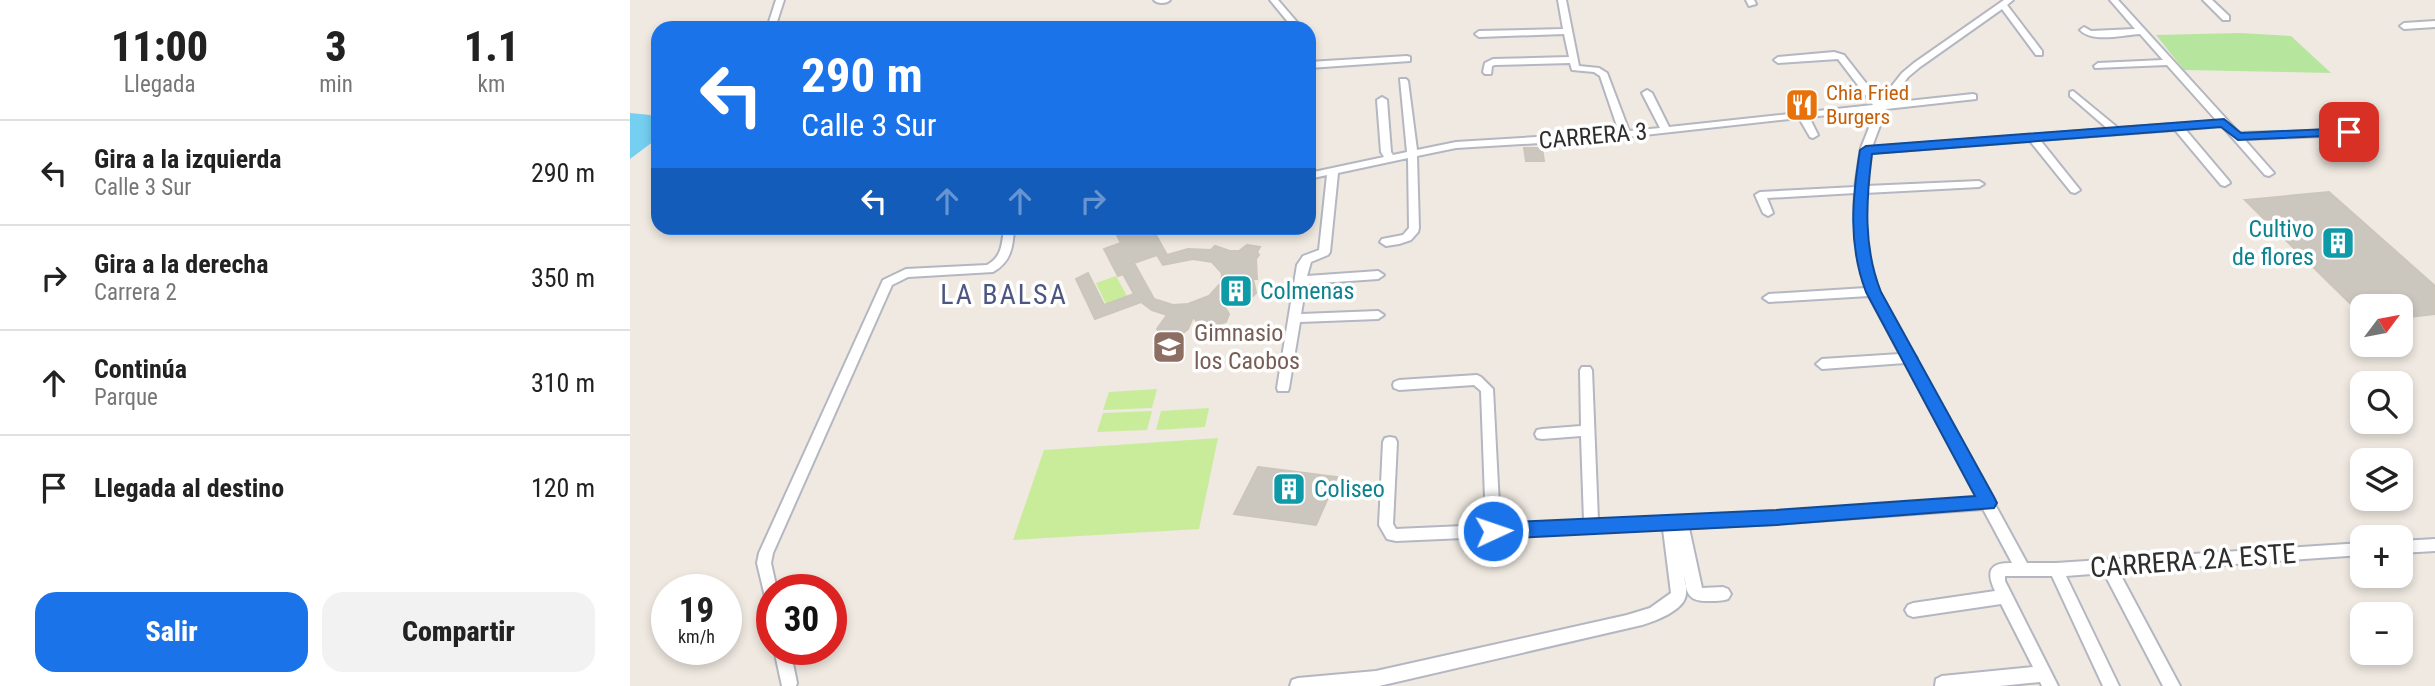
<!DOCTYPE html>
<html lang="es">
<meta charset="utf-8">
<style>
body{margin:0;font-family:"Roboto Condensed",sans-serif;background:#f2f2f2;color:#222;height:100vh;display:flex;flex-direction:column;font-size:26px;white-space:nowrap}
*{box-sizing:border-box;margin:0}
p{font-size:23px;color:#767676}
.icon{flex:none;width:38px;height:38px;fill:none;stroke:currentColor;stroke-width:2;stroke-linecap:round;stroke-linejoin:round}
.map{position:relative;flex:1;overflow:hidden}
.panel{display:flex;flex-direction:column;background:#fff;width:630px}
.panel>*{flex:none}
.banner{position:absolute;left:21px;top:21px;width:665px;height:214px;border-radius:21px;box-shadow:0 4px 10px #0003;background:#1a73e8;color:#fff;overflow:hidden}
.needle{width:46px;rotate:58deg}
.controls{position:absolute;left:1720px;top:294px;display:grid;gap:14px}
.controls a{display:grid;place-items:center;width:63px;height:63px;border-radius:14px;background:#fff;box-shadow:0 4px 10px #0003;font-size:35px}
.speed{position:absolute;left:21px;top:574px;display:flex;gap:14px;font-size:35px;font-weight:700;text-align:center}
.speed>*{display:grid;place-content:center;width:91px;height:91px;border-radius:50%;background:#fff;box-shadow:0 4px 10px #0003;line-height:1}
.speed small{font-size:18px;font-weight:400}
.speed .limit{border:10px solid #d22;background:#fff;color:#111}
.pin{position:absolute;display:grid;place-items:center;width:60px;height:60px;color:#fff;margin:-30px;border-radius:14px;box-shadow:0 4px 10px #0006}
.me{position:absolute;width:77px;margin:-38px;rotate:87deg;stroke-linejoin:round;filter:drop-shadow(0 0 5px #0008)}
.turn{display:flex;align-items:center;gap:24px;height:147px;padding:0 35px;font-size:32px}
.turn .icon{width:91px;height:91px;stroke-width:2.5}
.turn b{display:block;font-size:49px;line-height:60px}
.lanes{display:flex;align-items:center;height:66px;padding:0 35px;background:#0003;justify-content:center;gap:35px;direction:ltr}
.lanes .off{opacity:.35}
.eta{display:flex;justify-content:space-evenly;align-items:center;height:119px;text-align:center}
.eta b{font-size:42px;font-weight:800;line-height:49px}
.cta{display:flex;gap:14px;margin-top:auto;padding:14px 35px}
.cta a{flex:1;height:80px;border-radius:21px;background:#1a73e8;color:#fff;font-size:28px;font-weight:800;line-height:80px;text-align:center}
.cta a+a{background:#f2f2f2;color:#222}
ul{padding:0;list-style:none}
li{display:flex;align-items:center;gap:21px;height:105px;padding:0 35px;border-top:2px solid #e0e0e0}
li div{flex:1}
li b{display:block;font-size:26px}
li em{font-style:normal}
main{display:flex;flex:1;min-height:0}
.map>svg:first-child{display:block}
</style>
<main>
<section class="panel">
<div class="eta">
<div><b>11:00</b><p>Llegada</p></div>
<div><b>3</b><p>min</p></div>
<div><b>1.1</b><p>km</p></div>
</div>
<ul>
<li><svg class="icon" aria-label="left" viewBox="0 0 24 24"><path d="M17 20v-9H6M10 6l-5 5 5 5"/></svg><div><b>Gira a la izquierda</b><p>Calle 3 Sur</p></div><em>290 m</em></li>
<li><svg class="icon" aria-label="right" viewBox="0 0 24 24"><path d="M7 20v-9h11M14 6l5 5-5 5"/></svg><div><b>Gira a la derecha</b><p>Carrera 2</p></div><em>350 m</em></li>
<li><svg class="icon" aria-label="ahead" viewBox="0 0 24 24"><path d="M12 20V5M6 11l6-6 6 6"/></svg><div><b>Continúa</b><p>Parque</p></div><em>310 m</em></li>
<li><svg class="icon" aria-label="arrive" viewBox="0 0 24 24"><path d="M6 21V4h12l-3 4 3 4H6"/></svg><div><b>Llegada al destino</b></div><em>120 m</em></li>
</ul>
<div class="cta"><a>Salir</a><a>Compartir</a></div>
</section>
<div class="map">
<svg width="1805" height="686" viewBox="0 0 1805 686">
<rect width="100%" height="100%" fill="#efe9e1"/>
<polygon fill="#b6e59e" points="1610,33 1661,36 1701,73 1554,70 1526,35"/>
<g fill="#c9ec9a">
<polygon points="486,276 497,296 476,304 466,283"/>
<polygon points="527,389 522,408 473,410 479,392"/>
<polygon points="579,408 575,427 526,430 531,411"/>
<polygon points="522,411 517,430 467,432 473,413"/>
<polygon points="588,438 569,529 383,540 414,450"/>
</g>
<polygon fill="#75cff0" points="0,113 20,115 28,121 28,138 0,159"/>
<g fill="#cbc7bf" stroke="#cbc5ba" stroke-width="2" fill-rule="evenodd">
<polygon points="894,148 912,148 914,161 896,161"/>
<polygon points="1699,192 1805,286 1805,314 1771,318 1771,306 1732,306 1732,315 1615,200"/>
<path d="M 493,228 L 503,228 L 505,232 L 522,228 L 537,255 L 558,249 L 581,250 L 585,246 L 600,251 L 609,251 L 617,245 L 630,247 L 627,252 L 629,255 L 626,259 L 627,279 L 623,279 L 626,293 L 613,306 L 593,304 L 599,314 L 596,322 L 574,329 L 563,317 L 558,329 L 550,335 L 542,332 L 536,336 L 526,336 L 529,331 L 527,329 L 537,315 L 522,310 L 511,302 L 465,319 L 446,279 L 458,273 L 474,305 L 504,294 L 493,274 L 488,276 L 474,249 L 491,243 L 486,233 L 494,230 ZM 527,255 L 533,265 L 563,259 L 582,262 L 592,273 L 591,283 L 579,296 L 558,304 L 543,305 L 524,299 L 504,263 Z"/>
<polygon points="628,467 707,477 686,525 604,514"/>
</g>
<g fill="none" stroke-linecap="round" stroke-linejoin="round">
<defs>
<g id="minor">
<polygon points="146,0 154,0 145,28 137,28"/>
<path d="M 524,0 L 540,0 C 537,4 527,4 524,0 Z"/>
<polygon points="640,0 648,0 672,28 663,28"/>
<path d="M 928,0 L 936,0 L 949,66 L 969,68 L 977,73 L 999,131 L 1030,128 L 1012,93 L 1017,90 L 1022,93 L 1039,127 L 1243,105 L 1208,59 L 1148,63 L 1144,60 L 1148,57 L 1204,52 L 1214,55 L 1250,101 L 1272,73 L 1284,63 L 1374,0 L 1383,0 L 1377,5 L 1412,51 L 1412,55 L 1406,55 L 1372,9 L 1290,67 L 1278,77 L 1259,103 L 1343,94 L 1346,95 L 1346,99 L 1256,109 L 1242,147 L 1478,129 L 1440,96 L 1440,92 L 1443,91 L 1488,128 L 1587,121 L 1537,65 L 1465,68 L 1464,66 L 1468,63 L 1533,60 L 1510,34 C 1492,35 1462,43 1450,30 L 1454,27 L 1461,31 L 1505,29 L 1480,0 L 1488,0 L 1609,133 L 1722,130 L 1724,132 L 1719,135 L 1614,139 L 1644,173 L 1639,176 L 1635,175 L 1592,126 L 1555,129 L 1599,181 L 1600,183 L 1595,186 L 1591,185 L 1545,130 L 1410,140 L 1450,190 L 1445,193 L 1441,192 L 1400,141 L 1240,153 L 1236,186 L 1349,181 L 1354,184 L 1349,187 L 1235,193 C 1234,225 1236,260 1248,291 C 1257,313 1272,333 1283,354 L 1287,358 L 1286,360 L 1397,563 L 1426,563 L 1732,543 L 1732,555 L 1489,572 L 1550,686 L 1533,686 L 1474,573 L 1436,576 L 1489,686 L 1473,686 L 1422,576 L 1375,576 L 1375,581 L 1428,686 L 1412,686 L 1410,682 L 1370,686 L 1305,686 L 1306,679 L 1312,676 L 1403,667 L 1371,604 L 1283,617 L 1278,615 L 1275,610 L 1278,605 L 1283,603 L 1365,591 C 1356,572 1359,562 1382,563 L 1353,509 L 1146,524 L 1059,528 L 1072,588 L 1093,587 L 1098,589 L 1101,594 L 1098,599 C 1092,601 1087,601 1080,601 C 1055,602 1057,591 1053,570 C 1054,577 1057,586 1056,593 C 1056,610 1025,621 1012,625 L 749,686 L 660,686 L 662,680 L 668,678 L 746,671 L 997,615 L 1020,608 L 1041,593 L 1033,529 L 766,541 L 757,539 L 749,525 L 753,442 L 755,438 L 760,437 L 765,438 L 767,442 L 763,524 L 766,529 L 856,525 L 851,391 L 844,385 L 769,390 L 764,388 L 763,385 L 764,382 L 769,380 L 847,375 L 851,377 L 863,389 L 870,524 L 954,521 L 951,436 L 912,439 L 907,438 L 905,434 L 907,430 L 912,429 L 951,426 L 950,370 L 952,367 L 960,367 L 962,370 L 968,520 L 1146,512 L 1347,498 L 1275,363 L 1192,369 L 1186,364 L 1192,359 L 1270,354 L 1239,296 L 1139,302 L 1133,298 L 1139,294 L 1236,288 C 1227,257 1223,226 1225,193 L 1137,198 L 1143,213 L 1138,216 L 1133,213 L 1125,195 L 1130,192 L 1225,187 L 1231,148 L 1246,110 L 1179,117 L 1188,135 L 1183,138 L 1180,137 L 1169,118 L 978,139 L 826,148 L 787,156 L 789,228 L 788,232 L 781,240 L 769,244 L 756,246 L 750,242 L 752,239 L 773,235 L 779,228 L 778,158 L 708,173 L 700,252 L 698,255 L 681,262 L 677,276 L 748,271 L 754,275 L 748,279 L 676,284 L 671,314 L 748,311 L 754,315 L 748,319 L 670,322 L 659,388 L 658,391 L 648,391 L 647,388 L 667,265 L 673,256 L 689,250 L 697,175 L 679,179 L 679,173 L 754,157 L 751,152 L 747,100 L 752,97 L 757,100 L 761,152 L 763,155 L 777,152 L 770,79 L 776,79 L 778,81 L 787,150 L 826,142 L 989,132 L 970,76 L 964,72 L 942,70 L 940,63 L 865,65 L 862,66 L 861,74 L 855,74 L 853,72 L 855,63 L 863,59 L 939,57 L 934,34 L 849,37 L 845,34 L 849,31 L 933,29 Z"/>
<polygon points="1116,0 1124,0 1126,4 1119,6"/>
<polygon points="1573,0 1582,0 1599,16 1599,20 1593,20"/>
<polygon points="1805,21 1805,27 1774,29 1770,26 1774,23"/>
<polygon points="777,56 780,57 780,61 679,68 679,62"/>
<path d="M 374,228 L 384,228 C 383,247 381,262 363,272 L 278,277 L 262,285 L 143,553 L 141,563 L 147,590 L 142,590 L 142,607 L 137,605 L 127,563 L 129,553 L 253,280 L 276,269 L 357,265 C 372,257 372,244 374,228 Z"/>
<polygon points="1805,539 1805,551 1771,553 1771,541"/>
<polygon points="144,649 160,649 167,683 166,686 152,686"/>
</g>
</defs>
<use href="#minor" stroke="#b4b7c1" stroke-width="4"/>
<use href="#minor" fill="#fff" fill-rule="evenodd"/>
</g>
<path fill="#1a73e8" stroke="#114b97" stroke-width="2" d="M 1594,119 L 1611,133 L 1719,128 L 1725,132 L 1719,135 L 1608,140 L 1591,127 L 1242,154 C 1236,201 1233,247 1251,292 L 1364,497 L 1367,503 L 1364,508 L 1146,525 L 863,539 L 857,536 L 854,531 L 857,525 L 863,523 L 1146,510 L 1345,496 L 1236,292 C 1218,245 1222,199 1230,150 L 1236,146 Z"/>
<defs>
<symbol id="restaurant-square" viewBox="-11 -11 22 22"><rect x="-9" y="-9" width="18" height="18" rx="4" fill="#e8710a" stroke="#fff"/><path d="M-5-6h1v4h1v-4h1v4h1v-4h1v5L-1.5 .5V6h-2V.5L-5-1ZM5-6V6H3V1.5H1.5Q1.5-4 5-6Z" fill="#fff"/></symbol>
<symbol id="building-square" viewBox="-11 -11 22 22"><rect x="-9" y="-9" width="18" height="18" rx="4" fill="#0f9aa8" stroke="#fff"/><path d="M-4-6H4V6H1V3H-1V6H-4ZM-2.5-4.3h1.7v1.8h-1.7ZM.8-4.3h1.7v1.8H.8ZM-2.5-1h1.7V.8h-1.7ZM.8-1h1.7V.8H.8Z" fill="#fff"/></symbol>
<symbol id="school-square" viewBox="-11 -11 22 22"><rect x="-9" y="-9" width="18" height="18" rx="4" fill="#8d6e63" stroke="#fff"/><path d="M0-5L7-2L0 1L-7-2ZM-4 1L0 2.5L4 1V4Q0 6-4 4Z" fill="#fff"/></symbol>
</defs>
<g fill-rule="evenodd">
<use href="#restaurant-square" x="1153" y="86" width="38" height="38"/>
<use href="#building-square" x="1689" y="224" width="38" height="38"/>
<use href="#building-square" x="587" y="272" width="38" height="38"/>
<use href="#school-square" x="520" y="328" width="38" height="38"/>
<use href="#building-square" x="640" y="470" width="38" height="38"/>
</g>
<g text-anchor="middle" stroke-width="7" stroke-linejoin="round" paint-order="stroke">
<g font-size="21" fill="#c56008" stroke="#fff" text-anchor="start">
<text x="1196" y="100">Chia Fried<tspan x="1196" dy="24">Burgers</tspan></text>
</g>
<g font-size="24" fill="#2e2e2e" stroke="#fff">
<text transform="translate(963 136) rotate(-5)" y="8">CARRERA 3</text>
</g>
<g font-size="24" fill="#0d838f" stroke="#fff" text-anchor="start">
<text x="1684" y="237" text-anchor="end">Cultivo<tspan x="1684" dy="28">de flores</tspan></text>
<text x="630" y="299">Colmenas</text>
<text x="684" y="497">Coliseo</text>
</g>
<g font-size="24" fill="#785e54" stroke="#fff" text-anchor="start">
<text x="564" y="341">Gimnasio<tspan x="564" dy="28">los Caobos</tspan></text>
</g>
<g font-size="28" letter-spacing="2" fill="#4d5680" stroke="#fff">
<text x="374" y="304">LA BALSA</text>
</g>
<g font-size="28" fill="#2e2e2e" stroke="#fff">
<text transform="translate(1563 560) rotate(-4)" y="10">CARRERA 2A ESTE</text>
</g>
</g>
</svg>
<div class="controls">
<a><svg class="needle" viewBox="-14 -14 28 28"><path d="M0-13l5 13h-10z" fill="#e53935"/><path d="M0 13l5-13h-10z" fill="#767676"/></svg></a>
<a><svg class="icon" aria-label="search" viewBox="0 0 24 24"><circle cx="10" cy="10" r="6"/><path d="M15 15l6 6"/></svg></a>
<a><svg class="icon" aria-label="layers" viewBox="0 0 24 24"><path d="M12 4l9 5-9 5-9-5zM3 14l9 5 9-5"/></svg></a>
<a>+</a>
<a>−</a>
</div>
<div class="speed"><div>19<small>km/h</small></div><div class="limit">30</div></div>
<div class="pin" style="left:1719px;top:132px;background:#d93025"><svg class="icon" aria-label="arrive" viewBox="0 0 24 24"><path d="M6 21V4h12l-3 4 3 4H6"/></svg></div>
<svg class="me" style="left:863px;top:531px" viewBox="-20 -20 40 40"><circle r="17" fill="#1a73e8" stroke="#fff" stroke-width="3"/><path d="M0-11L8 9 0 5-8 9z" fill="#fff"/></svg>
<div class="banner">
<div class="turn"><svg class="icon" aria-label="left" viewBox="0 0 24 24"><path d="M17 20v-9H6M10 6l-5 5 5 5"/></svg><div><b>290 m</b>Calle 3 Sur</div></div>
<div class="lanes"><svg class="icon" aria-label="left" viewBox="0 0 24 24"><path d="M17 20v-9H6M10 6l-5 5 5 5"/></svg><svg class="icon off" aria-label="ahead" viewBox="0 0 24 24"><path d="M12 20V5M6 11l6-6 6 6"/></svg><svg class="icon off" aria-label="ahead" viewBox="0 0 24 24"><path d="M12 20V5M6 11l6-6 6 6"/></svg><svg class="icon off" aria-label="right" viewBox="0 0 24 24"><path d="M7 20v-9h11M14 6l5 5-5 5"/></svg></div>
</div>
</div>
</main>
